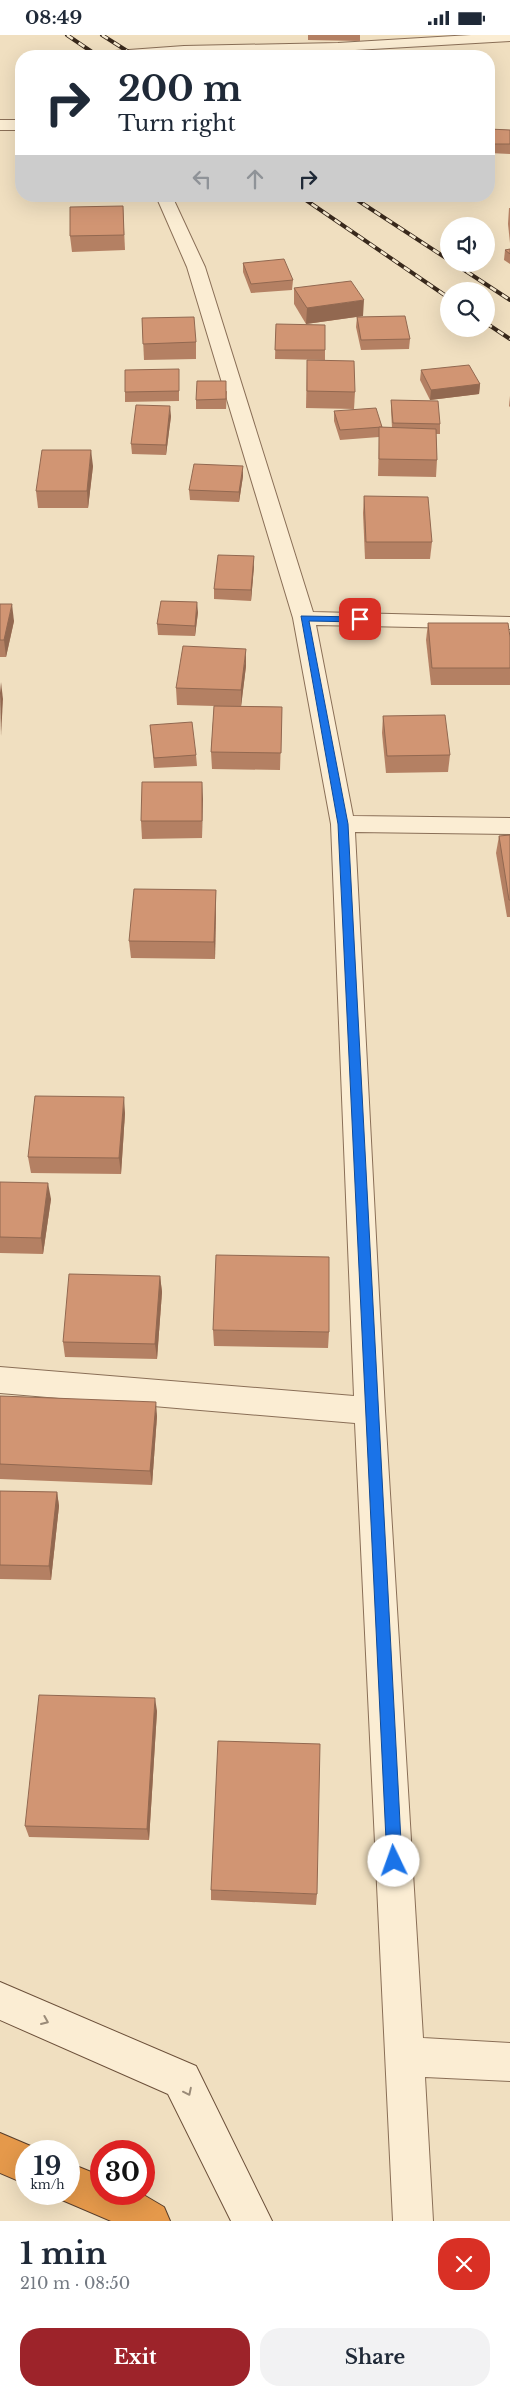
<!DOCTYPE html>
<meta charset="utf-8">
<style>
body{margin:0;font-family:"Libre Baskerville",serif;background:#f2f2f3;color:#1f2937;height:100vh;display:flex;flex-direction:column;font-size:19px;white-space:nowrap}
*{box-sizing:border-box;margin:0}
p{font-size:16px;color:#747a83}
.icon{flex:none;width:28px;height:28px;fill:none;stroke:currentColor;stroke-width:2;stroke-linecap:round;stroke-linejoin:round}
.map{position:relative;height:2186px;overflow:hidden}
.panel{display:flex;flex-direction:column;background:#fff;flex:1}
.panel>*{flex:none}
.top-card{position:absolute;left:15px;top:15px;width:480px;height:152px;border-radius:20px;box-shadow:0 5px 20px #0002;background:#fff;color:#1f2937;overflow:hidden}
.tools{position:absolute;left:440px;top:182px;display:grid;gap:10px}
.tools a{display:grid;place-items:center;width:55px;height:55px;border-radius:50%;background:#fff;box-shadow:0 5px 20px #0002;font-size:25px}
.speed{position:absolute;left:15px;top:2105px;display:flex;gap:10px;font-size:25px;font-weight:700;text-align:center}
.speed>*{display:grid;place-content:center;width:65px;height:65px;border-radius:50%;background:#fff;box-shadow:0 5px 20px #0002;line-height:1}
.speed small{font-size:12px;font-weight:400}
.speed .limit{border:8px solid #d22;background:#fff;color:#111}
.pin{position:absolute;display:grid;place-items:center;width:42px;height:42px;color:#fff;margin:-21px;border-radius:10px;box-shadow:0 2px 8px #0006}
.me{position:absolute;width:55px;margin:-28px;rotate:357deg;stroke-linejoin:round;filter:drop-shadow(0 0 4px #0008)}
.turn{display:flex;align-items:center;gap:18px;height:105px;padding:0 20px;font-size:22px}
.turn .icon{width:65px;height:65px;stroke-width:2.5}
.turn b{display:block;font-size:35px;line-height:42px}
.lanes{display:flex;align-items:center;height:48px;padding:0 20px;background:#0003;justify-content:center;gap:25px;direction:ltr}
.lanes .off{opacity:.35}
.round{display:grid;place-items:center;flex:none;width:52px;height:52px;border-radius:20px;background:#f2f2f3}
.summary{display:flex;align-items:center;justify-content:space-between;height:85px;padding:0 20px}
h1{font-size:30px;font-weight:700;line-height:38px}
.button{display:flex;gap:10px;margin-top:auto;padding:10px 20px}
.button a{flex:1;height:58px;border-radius:20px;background:#9d232a;color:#fff;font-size:20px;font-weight:700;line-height:58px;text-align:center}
.button a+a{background:#f2f2f3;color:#1f2937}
.status{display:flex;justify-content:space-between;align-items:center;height:35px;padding:0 25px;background:#fff;direction:ltr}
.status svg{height:14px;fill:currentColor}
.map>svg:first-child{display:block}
</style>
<div class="status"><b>08:49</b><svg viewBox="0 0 49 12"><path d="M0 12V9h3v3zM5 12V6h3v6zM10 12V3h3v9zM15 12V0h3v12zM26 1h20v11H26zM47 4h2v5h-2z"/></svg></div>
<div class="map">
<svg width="510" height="2186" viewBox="0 0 510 2186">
<rect width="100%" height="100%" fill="#f0dfc0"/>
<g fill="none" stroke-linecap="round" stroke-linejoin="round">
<defs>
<g id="street">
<polygon points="471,0 510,0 510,6 338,16 94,21 101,17 184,11 338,8"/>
<rect x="0" y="85" width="21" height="10"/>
<polygon points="156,161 172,161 205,232 313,577 510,582 510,594 316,590 353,781 510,783 510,799 355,797 385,1376 423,2003 510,2008 510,2046 425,2042 433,2186 393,2186 355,1388 0,1358 0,1332 354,1361 331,789 293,583 187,232"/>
</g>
<polygon id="secondary" points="0,1947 196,2031 272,2186 231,2186 168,2059 0,1985"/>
<g id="highway">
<polygon points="0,2098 40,2115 26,2116 26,2149 0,2138"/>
<polygon points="69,2128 101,2141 101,2159 142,2159 164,2172 170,2186 111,2186 55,2162 53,2159 69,2159"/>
</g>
</defs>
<use href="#street" stroke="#8a6f57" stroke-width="2"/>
<use href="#secondary" stroke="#6c503a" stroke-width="2"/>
<use href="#highway" stroke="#583e2b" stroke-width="2"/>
<use href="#street" fill="#fbedd3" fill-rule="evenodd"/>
<use href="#secondary" fill="#fbedd3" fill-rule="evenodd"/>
<use href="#highway" fill="#e5994b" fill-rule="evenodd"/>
<defs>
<g id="rail">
<polyline points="67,0 98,21"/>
<polyline points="102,0 135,21"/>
<polyline points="300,161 449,263"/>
<polyline points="351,161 449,225"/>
<polyline points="455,229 510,265"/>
<polyline points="486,288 510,304"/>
</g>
</defs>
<use href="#rail" stroke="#39291c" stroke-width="4"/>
<use href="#rail" stroke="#f7ead0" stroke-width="2.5" stroke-dasharray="7" stroke-linecap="butt"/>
</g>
<g fill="#b48063">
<polygon points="308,0 360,0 360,6 308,5"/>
<polygon points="489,94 510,95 510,119 489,118"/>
<polygon points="123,171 125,215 72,217 70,201"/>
<polygon points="509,173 510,173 510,208 508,189"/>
<polygon points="510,214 510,229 504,225 505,215"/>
<polygon points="243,228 293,245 292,255 251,258 243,237"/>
<polygon points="294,253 363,281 306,289 294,269"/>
<polygon points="357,282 410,304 409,314 361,315 356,292"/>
<polygon points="142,283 196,307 196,324 144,325"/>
<polygon points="276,289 325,315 325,325 275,324"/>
<polygon points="307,325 355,357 354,374 306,373"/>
<polygon points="421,335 480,349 479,359 430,365 420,345"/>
<polygon points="179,344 179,366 125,367 125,357"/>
<polygon points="227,356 226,374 196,374 196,365"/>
<polygon points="510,361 510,372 509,371"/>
<polygon points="391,365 440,389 440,399 436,399 437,425 436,442 378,441 379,402 340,405 334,386 334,376 382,392 392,393 391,375"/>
<polygon points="171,381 166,420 132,419 131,409"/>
<polygon points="93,431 88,473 38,473 36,456"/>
<polygon points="243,441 239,467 190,465 189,455"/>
<polygon points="364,461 432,507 430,524 365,524 363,478"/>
<polygon points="254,531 251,566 214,564 214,554"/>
<polygon points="0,569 14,586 6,622 0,622"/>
<polygon points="198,577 195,601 158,600 157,589"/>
<polygon points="428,588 510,602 510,650 431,650 426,605"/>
<polygon points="246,631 241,671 282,672 280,735 212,734 211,717 214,671 177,670 176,653"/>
<polygon points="383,681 450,720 448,737 386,738 382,698"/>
<polygon points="150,690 196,720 197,731 154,733"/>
<polygon points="202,747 202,803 142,804 141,786"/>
<polygon points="510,800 510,882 507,882 496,818 499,801"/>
<polygon points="216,855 216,872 215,924 131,923 129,906"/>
<polygon points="125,1078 121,1139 31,1138 28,1122"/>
<polygon points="0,1147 51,1164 43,1219 0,1218"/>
<polygon points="160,1241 162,1257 157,1324 65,1322 63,1307"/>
<polygon points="213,1295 329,1297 328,1313 214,1311"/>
<polygon points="0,1361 157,1381 152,1450 0,1444"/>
<polygon points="0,1456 57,1457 59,1471 51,1545 0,1544"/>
<polygon points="157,1676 149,1805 29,1802 25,1791"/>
<polygon points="211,1855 317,1859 316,1870 211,1865"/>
</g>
<g fill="#926850">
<polygon points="364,265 363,281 306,289 307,273"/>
<polygon points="480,349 479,359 430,365 431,355"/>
<polygon points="170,371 171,381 166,420 166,410"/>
<polygon points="91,415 93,431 88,473 87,456"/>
<polygon points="243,431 243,441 239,467 239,457"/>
<polygon points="254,521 254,531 251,566 251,555"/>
<polygon points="197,567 198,577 195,601 195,591"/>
<polygon points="12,569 14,586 6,622 4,605"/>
<polygon points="246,614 246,631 241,672 241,655"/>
<polygon points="1,647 3,664 1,701 0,658"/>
<polygon points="202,747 203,764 202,803"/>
<polygon points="216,855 216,872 215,924 214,907"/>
<polygon points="124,1062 125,1078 121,1139 119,1123"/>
<polygon points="48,1148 51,1164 43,1219 41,1203"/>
<polygon points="160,1241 162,1257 157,1324 155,1309"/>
<polygon points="156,1367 157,1381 152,1450 150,1436"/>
<polygon points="57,1457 59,1471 51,1545 49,1531"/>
<polygon points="155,1663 157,1676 149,1805 147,1794"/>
</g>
<g fill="#d19573" stroke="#926850">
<polygon points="489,94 510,95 510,109 489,109"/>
<polygon points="123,171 124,200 70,201 70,172"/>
<polygon points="510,214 510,219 505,215"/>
<polygon points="284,224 293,245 251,249 243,228"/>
<polygon points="351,246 364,265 307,273 294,253"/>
<polygon points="405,281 410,304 361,305 357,282"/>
<polygon points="194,282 196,307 143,309 142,283"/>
<polygon points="276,289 325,290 325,315 275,315"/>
<polygon points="307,325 354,326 355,357 307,356"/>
<polygon points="469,330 480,349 431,355 421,335"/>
<polygon points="179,334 179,356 125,357 125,335"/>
<polygon points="197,346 226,346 226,364 196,365"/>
<polygon points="391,365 438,366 440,389 393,388"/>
<polygon points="136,370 170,371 166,410 131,409"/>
<polygon points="376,373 382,392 340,395 334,376"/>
<polygon points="379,392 436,394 437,425 379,424"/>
<polygon points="42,415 91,415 87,456 36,456"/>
<polygon points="194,429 243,431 239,457 189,455"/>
<polygon points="364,461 428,462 432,507 366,507"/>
<polygon points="218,520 254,521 251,555 214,554"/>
<polygon points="161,566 197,567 195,591 157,589"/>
<polygon points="0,569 12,569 4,605 0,605"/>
<polygon points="428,588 508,588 510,602 510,633 432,633"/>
<polygon points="183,611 246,614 241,655 176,653"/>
<polygon points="214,671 282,672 281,718 211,717"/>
<polygon points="445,680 450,720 387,721 383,681"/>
<polygon points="192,687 196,720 154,723 150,690"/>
<polygon points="142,747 202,747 202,786 141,786"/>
<polygon points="510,800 510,865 509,865 499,801"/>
<polygon points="134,854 216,855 214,907 129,906"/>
<polygon points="35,1061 124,1062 119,1123 28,1122"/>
<polygon points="0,1147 48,1148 41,1203 0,1202"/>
<polygon points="216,1220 329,1222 329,1297 213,1295"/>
<polygon points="69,1239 160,1241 155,1309 63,1307"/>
<polygon points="0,1361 156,1367 150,1436 0,1429"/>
<polygon points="0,1456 57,1457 49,1531 0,1530"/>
<polygon points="39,1660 155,1663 147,1794 25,1791"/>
<polygon points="218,1706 320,1709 317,1859 211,1855"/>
</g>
<defs><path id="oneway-chevron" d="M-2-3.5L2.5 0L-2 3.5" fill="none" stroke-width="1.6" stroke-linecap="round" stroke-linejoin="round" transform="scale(1.25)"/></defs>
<g stroke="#9a8b78">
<use href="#oneway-chevron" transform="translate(45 1986) rotate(23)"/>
<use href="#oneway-chevron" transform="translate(188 2057) rotate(64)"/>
</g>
<polygon fill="#1a73e8" stroke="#114b97" points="301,581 360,582 365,584 360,587 309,586 348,789 402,1826 399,1831 394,1833 389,1831 387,1826 338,789"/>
</svg>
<div class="tools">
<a><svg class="icon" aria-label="sound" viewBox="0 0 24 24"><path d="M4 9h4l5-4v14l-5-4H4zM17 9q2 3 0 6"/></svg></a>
<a><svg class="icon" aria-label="search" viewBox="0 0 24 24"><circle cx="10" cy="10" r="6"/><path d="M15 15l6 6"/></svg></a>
</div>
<div class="speed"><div>19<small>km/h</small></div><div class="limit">30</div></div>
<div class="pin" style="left:360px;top:584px;background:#d93025"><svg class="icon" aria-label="arrive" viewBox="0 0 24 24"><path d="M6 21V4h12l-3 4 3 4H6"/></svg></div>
<svg class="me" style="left:394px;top:1826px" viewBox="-20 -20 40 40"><circle r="19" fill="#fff"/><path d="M0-13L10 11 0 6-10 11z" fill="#1a73e8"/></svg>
<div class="top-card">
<div class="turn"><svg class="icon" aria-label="right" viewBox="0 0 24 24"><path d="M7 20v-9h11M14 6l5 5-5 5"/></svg><div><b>200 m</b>Turn right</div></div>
<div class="lanes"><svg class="icon off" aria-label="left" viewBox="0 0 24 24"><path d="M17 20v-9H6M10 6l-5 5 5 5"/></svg><svg class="icon off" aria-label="ahead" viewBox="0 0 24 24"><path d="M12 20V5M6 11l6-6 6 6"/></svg><svg class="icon" aria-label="right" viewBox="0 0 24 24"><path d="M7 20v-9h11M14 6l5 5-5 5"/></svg></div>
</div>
</div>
<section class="panel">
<div class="summary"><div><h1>1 min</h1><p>210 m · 08:50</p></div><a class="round" style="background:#d93025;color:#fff"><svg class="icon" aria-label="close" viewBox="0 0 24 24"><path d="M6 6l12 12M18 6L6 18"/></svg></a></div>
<div class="button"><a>Exit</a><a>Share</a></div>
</section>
